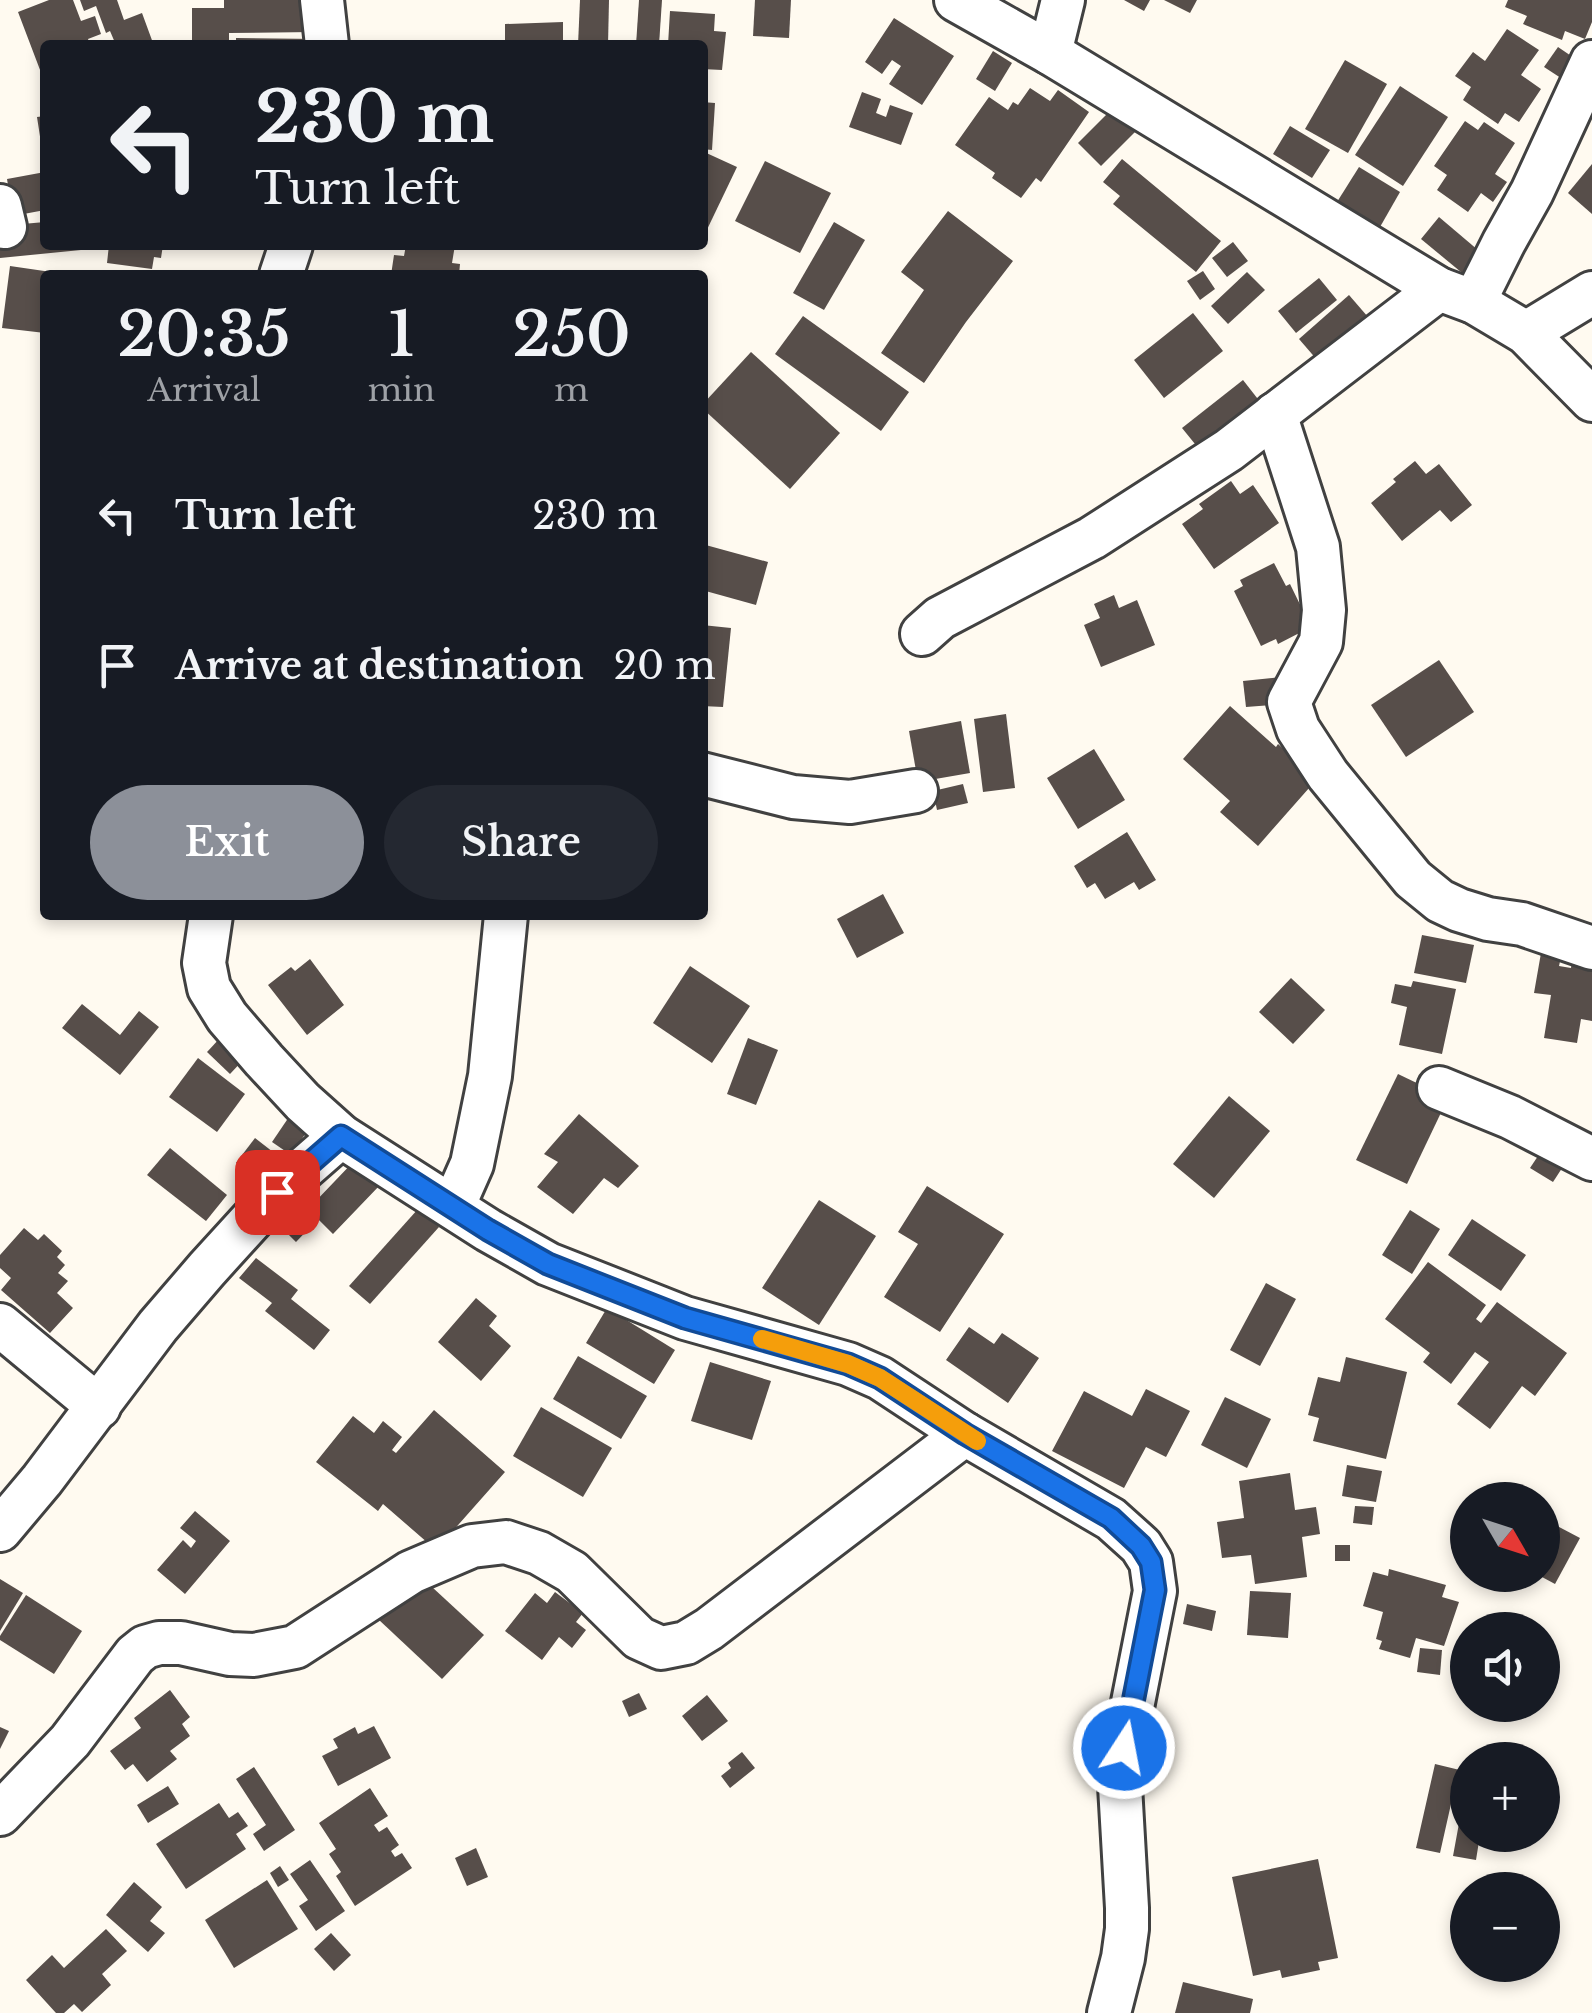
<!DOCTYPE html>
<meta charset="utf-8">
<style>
body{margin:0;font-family:"Libre Baskerville",serif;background:#242831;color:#f1f3f6;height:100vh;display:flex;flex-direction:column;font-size:38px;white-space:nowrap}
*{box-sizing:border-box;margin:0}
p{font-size:32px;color:#9ea1a6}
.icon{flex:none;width:55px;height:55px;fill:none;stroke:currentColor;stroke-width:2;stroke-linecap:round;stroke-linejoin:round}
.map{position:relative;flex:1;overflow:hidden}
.panel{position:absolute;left:40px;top:270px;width:668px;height:650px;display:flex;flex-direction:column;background:#171b24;border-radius:10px;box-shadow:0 5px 15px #0003}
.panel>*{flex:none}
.top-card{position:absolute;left:40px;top:40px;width:668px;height:210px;border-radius:10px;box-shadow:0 5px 15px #0003;background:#171b24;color:#f1f3f6;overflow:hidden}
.needle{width:65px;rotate:129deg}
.fabs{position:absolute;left:1450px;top:1482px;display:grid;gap:20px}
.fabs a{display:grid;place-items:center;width:110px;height:110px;border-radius:50%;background:#171b24;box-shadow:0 5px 15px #0003;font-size:50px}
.pin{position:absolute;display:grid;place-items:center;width:85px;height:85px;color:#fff;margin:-42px;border-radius:20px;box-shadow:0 5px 15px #0006}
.me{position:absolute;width:110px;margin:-55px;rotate:11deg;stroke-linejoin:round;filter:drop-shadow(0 0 8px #0008)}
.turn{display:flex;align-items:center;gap:35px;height:210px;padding:0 50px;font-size:45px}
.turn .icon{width:130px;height:130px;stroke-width:2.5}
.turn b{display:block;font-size:70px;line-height:85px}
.eta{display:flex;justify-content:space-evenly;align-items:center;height:170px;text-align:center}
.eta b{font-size:60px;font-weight:600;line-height:70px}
.primary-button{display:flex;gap:20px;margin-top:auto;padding:20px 50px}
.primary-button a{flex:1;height:115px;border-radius:60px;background:#8c9099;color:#fff;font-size:40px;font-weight:600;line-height:115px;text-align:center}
.primary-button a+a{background:#242831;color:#f1f3f6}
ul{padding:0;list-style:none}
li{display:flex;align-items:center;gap:30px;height:150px;padding:0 50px}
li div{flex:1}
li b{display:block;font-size:38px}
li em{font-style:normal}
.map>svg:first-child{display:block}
</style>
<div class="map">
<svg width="1592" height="2013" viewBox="0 0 1592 2013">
<rect width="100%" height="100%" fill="#fffaf0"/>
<g fill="#574e4a">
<polygon points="49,0 73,0 81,21 95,16 101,34 88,39 90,45 45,45 45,83 18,12"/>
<polygon points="80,0 117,0 124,20 142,13 153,43 116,45 110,31 106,33 96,6 84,11"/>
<polygon points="224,0 314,0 314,32 229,33 229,45 192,45 192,8 224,8"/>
<polygon points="580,0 609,0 608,45 578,45"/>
<polygon points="639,0 662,0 659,45 636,45"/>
<polygon points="755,0 791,0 789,38 753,36"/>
<polygon points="1124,0 1150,0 1144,11"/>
<polygon points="1164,0 1197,0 1190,13"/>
<polygon points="1508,0 1592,0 1592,22 1585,39 1565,31 1562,40 1523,24 1527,16 1505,7"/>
<polygon points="670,11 715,14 714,31 726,32 722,70 702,69 702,45 668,45"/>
<polygon points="894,18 954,56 922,105 889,84 901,66 892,60 882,74 865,62"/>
<polygon points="563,22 563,45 505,45 505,24"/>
<polygon points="1507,29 1539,50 1521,75 1541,89 1519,122 1505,113 1498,124 1463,100 1471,87 1455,76 1473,52 1485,61"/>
<polygon points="236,38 317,39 317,45 236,45"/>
<polygon points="1558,47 1580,62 1567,82 1544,67"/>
<polygon points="993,51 1012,63 995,91 976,79"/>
<polygon points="1345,60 1387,84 1348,153 1305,129"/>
<polygon points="1400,86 1448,117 1403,186 1355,155"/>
<polygon points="1030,88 1050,101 1058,90 1089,112 1041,182 1036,178 1021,198 992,178 995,173 955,145 989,97 1008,110 1013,102 1018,105"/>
<polygon points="862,92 881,99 876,113 886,117 890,105 913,113 901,145 849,127"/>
<polygon points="702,102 715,103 712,150 702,149"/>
<polygon points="1114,107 1137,130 1101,166 1078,143"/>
<polygon points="45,116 45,155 43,156 37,117"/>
<polygon points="1465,121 1478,130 1484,122 1515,143 1495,174 1507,182 1493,202 1481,193 1468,212 1437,190 1447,175 1434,166"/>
<polygon points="1290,126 1330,150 1312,178 1273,154"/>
<polygon points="702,151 737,167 702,240"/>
<polygon points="1122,159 1221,241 1196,272 1113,204 1120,196 1103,182"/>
<polygon points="765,161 831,193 800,253 735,221"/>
<polygon points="1592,164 1592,214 1568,193"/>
<polygon points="1359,167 1400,192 1380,227 1337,202"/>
<polygon points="45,172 45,210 13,216 7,179"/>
<polygon points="948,211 1013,261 966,322 924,383 881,353 924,290 901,272"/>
<polygon points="1439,217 1485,256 1467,277 1421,239"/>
<polygon points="45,222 45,245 91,245 91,249 0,258 0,226"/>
<polygon points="834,222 865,240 824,310 793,293"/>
<polygon points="1233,242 1248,261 1227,277 1212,258"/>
<polygon points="109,245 121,247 163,245 161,258 154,257 152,269 107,263"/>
<polygon points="406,245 455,245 452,263 460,264 459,275 391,275 394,255 404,256"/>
<polygon points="10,266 58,273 58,275 45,275 45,333 2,328"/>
<polygon points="1203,271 1215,289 1200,300 1187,281"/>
<polygon points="1247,272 1265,290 1228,324 1211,306"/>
<polygon points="1319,278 1337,300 1296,333 1278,311"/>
<polygon points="1349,295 1368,317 1318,361 1299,339"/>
<polygon points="1193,313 1223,351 1164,398 1134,360"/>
<polygon points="803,316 909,392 881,431 775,354"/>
<polygon points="751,352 840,433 790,489 702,408 702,405"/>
<polygon points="1243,380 1268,412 1208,460 1182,428"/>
<polygon points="1415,461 1426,474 1439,464 1472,505 1451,522 1440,510 1402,541 1371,503 1396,482 1393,479"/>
<polygon points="1231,481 1240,494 1253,485 1279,523 1214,569 1182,524 1203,509 1199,504"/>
<polygon points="702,544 768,562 756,605 702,590"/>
<polygon points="1274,563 1286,586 1290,584 1311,627 1278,644 1276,639 1261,646 1234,591 1243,586 1240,580"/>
<polygon points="1114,595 1119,608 1137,600 1155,645 1101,667 1084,625 1100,618 1094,604"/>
<polygon points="702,625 731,628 723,707 702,706"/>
<polygon points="1439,660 1474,712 1406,757 1371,705"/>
<polygon points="1281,677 1283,704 1246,707 1243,681"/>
<polygon points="1230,706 1276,747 1278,744 1317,779 1258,846 1220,812 1230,801 1183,759"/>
<polygon points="1006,714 1015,788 983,792 974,719"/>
<polygon points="961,721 970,773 918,782 909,731"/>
<polygon points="1094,749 1125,800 1078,829 1047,778"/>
<polygon points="963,784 968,803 937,810 933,791"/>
<polygon points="1127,832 1156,880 1139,890 1134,882 1105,899 1095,883 1087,888 1074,866"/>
<polygon points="883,894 904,933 857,958 837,919"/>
<polygon points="1422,935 1474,945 1466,983 1414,973"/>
<polygon points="1541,953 1561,957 1559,966 1571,968 1572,959 1592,962 1592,1021 1581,1019 1577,1043 1544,1038 1551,995 1534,993"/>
<polygon points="310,959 344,1005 307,1035 268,985 291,967 295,971"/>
<polygon points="690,966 750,1006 712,1063 653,1023"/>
<polygon points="1291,978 1325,1010 1293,1044 1259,1012"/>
<polygon points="1413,981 1456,989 1442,1054 1399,1045 1407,1007 1391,1003 1395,984 1411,987"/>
<polygon points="82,1004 120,1035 139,1011 159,1027 120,1075 62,1028"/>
<polygon points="221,1037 244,1059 230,1074 207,1052"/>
<polygon points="748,1038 778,1050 756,1105 727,1094"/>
<polygon points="198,1058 245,1094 217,1132 169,1097"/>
<polygon points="1398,1074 1448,1098 1407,1184 1356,1160"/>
<polygon points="1229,1096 1270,1131 1214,1198 1173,1164"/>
<polygon points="293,1111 312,1124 291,1155 272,1142"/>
<polygon points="579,1114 639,1166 618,1188 604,1178 573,1214 537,1187 558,1162 544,1154"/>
<polygon points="255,1138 273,1152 254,1177 236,1163"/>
<polygon points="1546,1144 1568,1159 1553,1182 1530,1168"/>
<polygon points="170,1148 227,1195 206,1221 147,1175"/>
<polygon points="356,1159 381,1184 333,1234 318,1219 296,1242 281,1227 307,1200 312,1205"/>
<polygon points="927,1186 1004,1234 940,1332 884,1297 918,1244 898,1232"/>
<polygon points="819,1200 876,1236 819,1325 762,1288"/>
<polygon points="418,1209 439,1227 370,1304 349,1286"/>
<polygon points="1410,1210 1440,1229 1412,1274 1382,1255"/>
<polygon points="1472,1219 1526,1255 1501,1291 1448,1255"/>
<polygon points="24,1228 38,1240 44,1234 62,1251 57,1257 65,1265 58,1273 68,1281 57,1293 73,1308 50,1333 1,1290 11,1278 0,1268 0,1255"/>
<polygon points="256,1258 298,1290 291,1299 330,1330 314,1350 265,1311 272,1303 239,1278"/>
<polygon points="1428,1262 1486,1305 1476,1319 1481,1323 1497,1302 1567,1353 1535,1396 1522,1386 1490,1429 1457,1404 1489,1362 1475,1352 1451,1384 1423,1362 1430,1353 1385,1319"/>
<polygon points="1266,1283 1296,1299 1260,1366 1230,1350"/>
<polygon points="476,1298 497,1316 489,1326 511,1346 481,1381 438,1342"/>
<polygon points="607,1308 675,1350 654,1384 586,1343"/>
<polygon points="969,1327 994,1344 1002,1333 1039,1358 1008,1403 946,1360"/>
<polygon points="578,1356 647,1396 621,1439 553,1399"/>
<polygon points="1346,1357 1407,1372 1386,1459 1313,1441 1319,1418 1308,1415 1318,1377 1340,1382"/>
<polygon points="710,1362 771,1381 752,1440 691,1421"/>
<polygon points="1146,1389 1190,1411 1166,1457 1146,1447 1124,1488 1052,1451 1084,1391 1132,1416"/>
<polygon points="1225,1397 1271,1419 1247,1468 1201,1445"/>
<polygon points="541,1407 612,1448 583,1497 513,1456"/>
<polygon points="434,1410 505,1472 436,1550 383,1504 378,1511 316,1462 353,1416 374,1433 383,1421 402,1437 392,1450 396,1453"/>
<polygon points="1347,1465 1382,1471 1376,1502 1342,1496"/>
<polygon points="1290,1473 1295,1510 1316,1507 1320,1534 1302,1537 1307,1577 1255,1584 1251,1555 1222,1558 1217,1522 1244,1518 1239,1481"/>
<polygon points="1355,1506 1374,1507 1372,1525 1353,1523"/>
<polygon points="195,1511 230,1541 185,1594 157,1570 183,1540 191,1548 196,1541 180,1528"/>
<polygon points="1542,1518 1580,1538 1555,1584 1542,1577"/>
<rect x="1335" y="1545" width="15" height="16"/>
<polygon points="1389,1569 1446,1585 1442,1597 1459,1602 1444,1646 1416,1638 1410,1658 1379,1649 1382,1641 1376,1639 1383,1612 1363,1606 1373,1572 1388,1576"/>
<polygon points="419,1575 484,1635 442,1679 378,1619"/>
<polygon points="0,1579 23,1593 0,1631"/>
<polygon points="1250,1591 1291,1593 1288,1638 1247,1635"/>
<polygon points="555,1592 583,1613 576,1622 586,1630 572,1648 559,1637 542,1660 505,1631 535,1593 547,1603"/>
<polygon points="26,1595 82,1631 54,1674 0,1640 0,1636"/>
<polygon points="1187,1604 1216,1611 1212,1631 1183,1624"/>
<polygon points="1420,1648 1442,1650 1440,1675 1417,1672"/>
<polygon points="170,1690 190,1717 182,1724 190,1736 170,1751 177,1759 147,1782 133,1764 125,1770 110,1751 141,1728 134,1718"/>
<polygon points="639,1693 647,1709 629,1717 622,1701"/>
<polygon points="707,1695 728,1721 702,1741 682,1716"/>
<polygon points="374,1726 391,1758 338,1786 322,1756 338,1748 333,1739 355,1727 358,1734"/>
<polygon points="0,1727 9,1731 0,1749"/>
<polygon points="742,1752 755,1768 730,1788 721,1776 731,1768 728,1763"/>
<polygon points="1435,1764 1468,1772 1468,1835 1480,1835 1476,1860 1453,1856 1462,1807 1451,1804 1440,1853 1416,1848"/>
<polygon points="254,1767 295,1830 264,1851 253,1834 266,1825 236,1779"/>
<polygon points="168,1786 179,1804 148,1823 137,1805"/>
<polygon points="370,1788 388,1816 374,1825 379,1832 387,1827 399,1845 391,1851 395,1857 402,1853 412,1868 355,1906 336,1876 341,1872 329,1854 336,1849 319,1823"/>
<polygon points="219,1803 229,1818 238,1812 248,1826 236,1834 246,1849 186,1889 156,1844"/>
<polygon points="476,1848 488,1877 467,1886 455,1858"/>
<polygon points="1318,1859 1338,1958 1318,1962 1320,1970 1282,1978 1280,1970 1253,1976 1232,1877"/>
<polygon points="310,1860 345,1911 316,1931 299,1906 308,1900 290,1874"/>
<polygon points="280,1866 289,1880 278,1887 270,1873"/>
<polygon points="267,1880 298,1929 234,1968 205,1920"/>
<polygon points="134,1882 162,1907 150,1921 165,1933 148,1952 106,1915"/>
<polygon points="106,1929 127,1951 102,1974 111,1985 82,2012 74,2004 64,2013 56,2013 26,1980 52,1955 64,1968"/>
<polygon points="331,1933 351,1955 334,1971 314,1949"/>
<polygon points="1183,1982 1253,1999 1250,2013 1175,2013"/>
</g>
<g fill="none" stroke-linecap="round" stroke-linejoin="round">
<defs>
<g id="minor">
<polyline points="322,0 327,45"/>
<polyline points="956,0 1050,53 1439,289 1474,302 1526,333 1592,400"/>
<polyline points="1050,53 1063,0"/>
<polyline points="0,206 5,227"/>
<polyline points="281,275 291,245"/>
<polyline points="1474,302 1504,242 1532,192 1592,62"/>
<polyline points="1526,333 1592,293"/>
<polyline points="1275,414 1318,547 1324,610 1321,642 1289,702 1298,729 1328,775 1413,879 1440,901 1459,910 1488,919 1522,924 1592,948"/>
<polyline points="922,634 940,618 1092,538 1229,450 1439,289"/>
<polyline points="702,774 793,797 850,802 916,791"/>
<polyline points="211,915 204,963 209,988 227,1017 264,1060 303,1102 341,1136 488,1230 548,1264 685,1318 848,1364 880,1378 965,1434 1111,1519 1141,1546 1151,1562 1155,1591 1124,1748 1120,1786 1127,1908 1127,1929 1123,1958 1109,2013"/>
<polyline points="1439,1088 1510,1117 1592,1159"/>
<polyline points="453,1207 472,1164 490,1076 506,915"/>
<polyline points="0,1325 99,1407"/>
<polyline points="0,1530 42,1480 158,1326 207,1269 277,1192 341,1136"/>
<polyline points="0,1814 70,1741 135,1655 145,1647 159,1643 181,1643 230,1654 254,1655 295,1647 411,1572 472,1546 506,1542 539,1553 572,1572 639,1638 661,1648 686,1643 709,1629 965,1434"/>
</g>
</defs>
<use href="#minor" stroke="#414141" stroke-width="48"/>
<use href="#minor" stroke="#fff" stroke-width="42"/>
</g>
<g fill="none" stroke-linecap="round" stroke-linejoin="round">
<defs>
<polyline id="route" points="277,1192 341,1136 488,1230 548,1264 685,1318 848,1364 880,1378 965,1434 1111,1518 1141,1546 1151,1562 1155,1590 1124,1748"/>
</defs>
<use href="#route" stroke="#114b97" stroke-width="25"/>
<use href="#route" stroke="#1a73e8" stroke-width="18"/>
<polyline stroke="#f59e0b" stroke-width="18" points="762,1339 848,1364 880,1378 977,1441"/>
</g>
</svg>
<div class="fabs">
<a><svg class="needle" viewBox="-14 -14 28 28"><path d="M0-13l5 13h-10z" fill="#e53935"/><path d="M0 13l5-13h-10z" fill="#9ea1a6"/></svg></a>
<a><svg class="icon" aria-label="sound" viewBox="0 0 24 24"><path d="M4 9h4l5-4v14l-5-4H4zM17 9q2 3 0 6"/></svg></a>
<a>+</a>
<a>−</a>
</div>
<div class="pin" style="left:277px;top:1192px;background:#d93025"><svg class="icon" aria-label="arrive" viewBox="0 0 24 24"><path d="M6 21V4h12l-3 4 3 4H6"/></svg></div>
<svg class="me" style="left:1124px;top:1748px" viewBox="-20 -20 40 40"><circle r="17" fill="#1a73e8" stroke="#fff" stroke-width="3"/><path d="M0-11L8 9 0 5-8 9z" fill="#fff"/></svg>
<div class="top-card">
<div class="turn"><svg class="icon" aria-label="left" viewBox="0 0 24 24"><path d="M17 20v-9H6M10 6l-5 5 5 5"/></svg><div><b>230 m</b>Turn left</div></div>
</div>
<section class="panel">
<div class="eta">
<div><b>20:35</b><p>Arrival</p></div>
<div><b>1</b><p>min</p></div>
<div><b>250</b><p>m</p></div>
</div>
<ul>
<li><svg class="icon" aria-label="left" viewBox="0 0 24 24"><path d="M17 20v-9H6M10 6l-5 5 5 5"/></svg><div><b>Turn left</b></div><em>230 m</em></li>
<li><svg class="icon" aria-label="arrive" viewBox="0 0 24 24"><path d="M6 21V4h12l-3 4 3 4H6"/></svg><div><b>Arrive at destination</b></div><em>20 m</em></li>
</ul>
<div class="primary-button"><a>Exit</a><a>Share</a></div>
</section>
</div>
